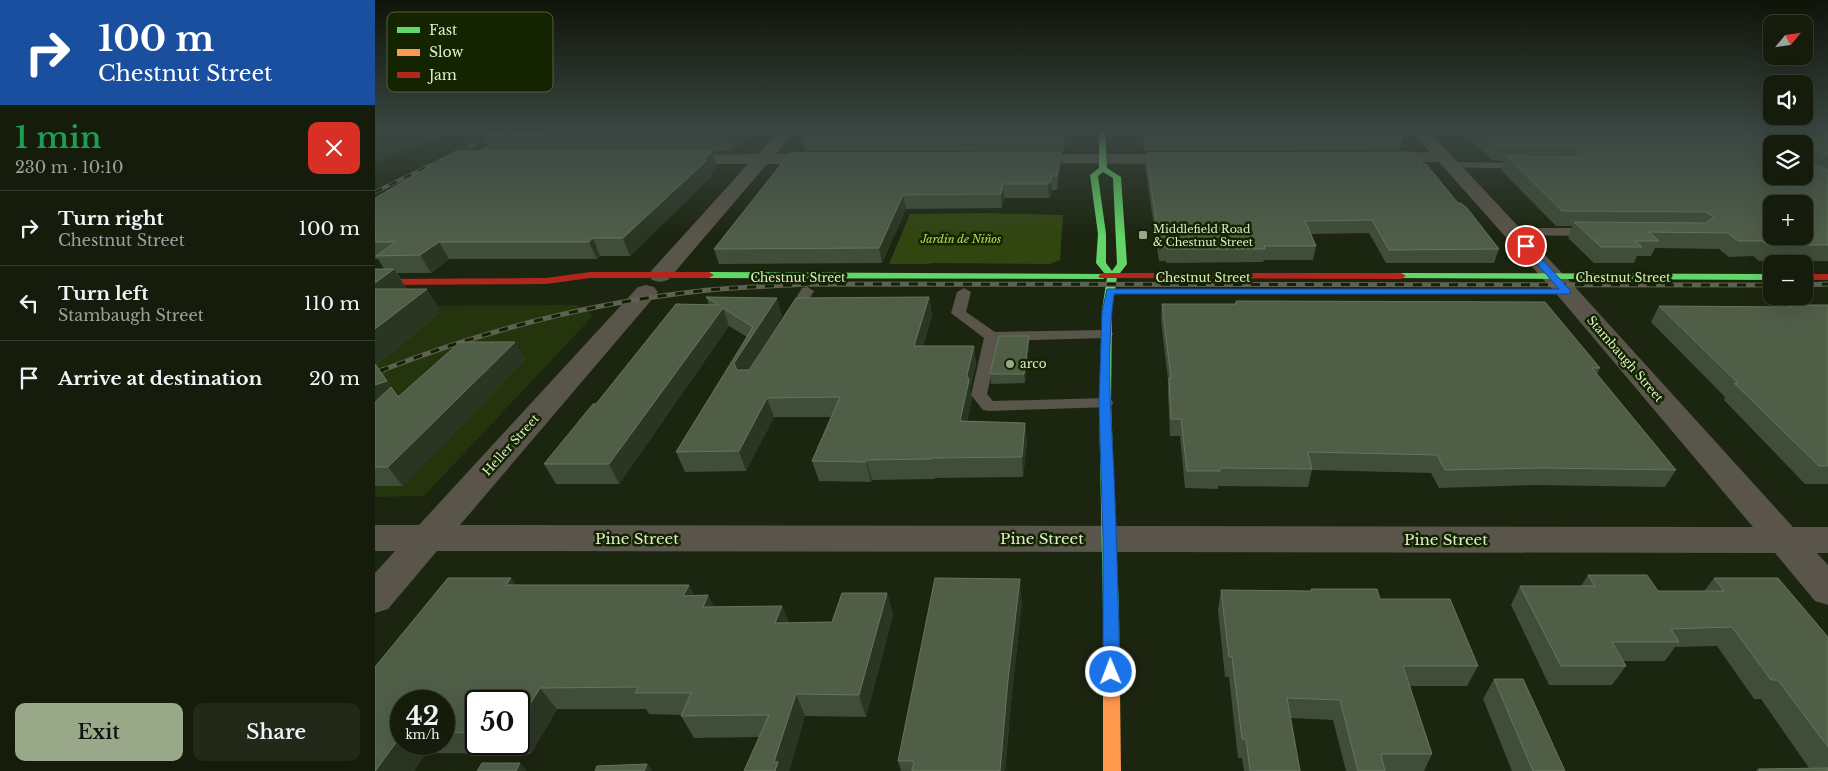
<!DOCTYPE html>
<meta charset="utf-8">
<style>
body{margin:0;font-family:"Libre Baskerville",serif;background:#222919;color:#f1f3f6;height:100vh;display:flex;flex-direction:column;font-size:19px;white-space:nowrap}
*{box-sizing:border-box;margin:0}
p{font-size:16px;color:#9da19d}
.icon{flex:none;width:28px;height:28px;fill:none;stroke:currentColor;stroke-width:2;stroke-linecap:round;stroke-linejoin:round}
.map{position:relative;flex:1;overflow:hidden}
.drawer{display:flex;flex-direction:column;background:#151c0b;width:375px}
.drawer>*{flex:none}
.guide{background:#1a4fa0;color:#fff;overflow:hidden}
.needle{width:32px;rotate:61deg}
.tools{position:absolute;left:1388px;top:15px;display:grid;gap:10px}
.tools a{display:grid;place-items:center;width:50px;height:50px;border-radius:10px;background:#151c0b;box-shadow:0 5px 20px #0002,0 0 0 1px #343a2c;font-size:25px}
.speed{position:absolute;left:15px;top:690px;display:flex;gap:10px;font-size:25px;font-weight:700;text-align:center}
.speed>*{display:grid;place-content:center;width:65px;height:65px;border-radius:50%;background:#151c0b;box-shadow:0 5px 20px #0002,0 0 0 1px #343a2c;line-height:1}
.speed small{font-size:12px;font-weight:400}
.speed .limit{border:2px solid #111;border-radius:8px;background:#fff;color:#111}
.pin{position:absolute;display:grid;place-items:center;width:42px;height:42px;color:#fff;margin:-21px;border:2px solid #fff;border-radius:50%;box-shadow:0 1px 5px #0007}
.me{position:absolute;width:55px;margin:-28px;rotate:359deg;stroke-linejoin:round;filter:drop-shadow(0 0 4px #0008)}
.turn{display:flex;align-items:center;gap:18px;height:105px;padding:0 15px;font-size:22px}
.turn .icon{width:65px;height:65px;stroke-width:2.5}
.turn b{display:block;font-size:35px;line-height:42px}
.round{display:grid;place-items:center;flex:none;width:52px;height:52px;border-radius:10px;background:#222919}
.head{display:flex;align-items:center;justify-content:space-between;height:85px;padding:0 15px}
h1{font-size:30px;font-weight:600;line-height:38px;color:#1e9e55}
.primary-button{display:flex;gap:10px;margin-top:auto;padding:10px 15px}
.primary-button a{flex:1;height:58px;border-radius:10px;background:#99a888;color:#111;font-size:20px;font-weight:600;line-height:58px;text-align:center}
.primary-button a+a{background:#222919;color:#f1f3f6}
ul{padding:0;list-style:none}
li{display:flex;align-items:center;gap:15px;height:75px;padding:0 15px;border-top:1px solid #343a2c}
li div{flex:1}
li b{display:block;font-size:19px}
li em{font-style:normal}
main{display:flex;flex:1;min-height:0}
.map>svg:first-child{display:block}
</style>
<main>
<section class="drawer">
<div class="guide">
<div class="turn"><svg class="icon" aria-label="right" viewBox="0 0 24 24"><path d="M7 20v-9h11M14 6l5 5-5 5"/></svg><div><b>100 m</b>Chestnut Street</div></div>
</div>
<div class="head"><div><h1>1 min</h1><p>230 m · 10:10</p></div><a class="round" style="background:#d93025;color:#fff"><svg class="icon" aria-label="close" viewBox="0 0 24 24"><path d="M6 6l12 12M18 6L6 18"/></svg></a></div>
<ul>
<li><svg class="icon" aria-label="right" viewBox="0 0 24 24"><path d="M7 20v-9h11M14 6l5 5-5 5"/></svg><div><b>Turn right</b><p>Chestnut Street</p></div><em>100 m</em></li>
<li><svg class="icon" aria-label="left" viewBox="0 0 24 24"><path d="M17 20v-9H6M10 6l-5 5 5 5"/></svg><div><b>Turn left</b><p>Stambaugh Street</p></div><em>110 m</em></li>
<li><svg class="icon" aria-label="arrive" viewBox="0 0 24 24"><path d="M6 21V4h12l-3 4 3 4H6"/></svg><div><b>Arrive at destination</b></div><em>20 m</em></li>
</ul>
<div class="primary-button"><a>Exit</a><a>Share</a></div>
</section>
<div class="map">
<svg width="1453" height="771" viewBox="0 0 1453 771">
<rect width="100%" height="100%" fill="#1c250f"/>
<polygon fill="#24340c" points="203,305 218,316 49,496 0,497 0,306"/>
<polygon fill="#304510" points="608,213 688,215 685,260 675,264 556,263 553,264 514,264 535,214"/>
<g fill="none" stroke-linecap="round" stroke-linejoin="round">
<g fill="#5a554a" fill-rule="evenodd">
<polygon points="144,130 157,130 95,161 91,162 86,159"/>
<polygon points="1075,162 1150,163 1155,166 1150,169 1071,167 1070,165 1071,163"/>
<polygon points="1138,228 1215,228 1221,232 1215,236 1134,235 1132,232 1134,229"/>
<polygon points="432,287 439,291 424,317 422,320 412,320 410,317 427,288"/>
<polygon points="589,288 596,292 591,312 620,332 731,330 736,331 738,334 736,337 731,338 624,341 612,394 618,401 730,398 736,399 738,403 736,407 614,411 608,410 596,395 609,338 576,313 582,292"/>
</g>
<g fill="#5a554a" fill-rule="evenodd">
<polygon points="404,130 421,130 401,154 447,154 453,155 456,159 453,163 447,164 392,164 293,280 285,282 277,280 274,275 277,270 373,164 303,164 297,163 294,159 297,155 383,154"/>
<polygon points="1036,130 1053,130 1200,287 1418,527 1453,527 1453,553 1442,553 1453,565 1453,605 1440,601 1400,553 62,551 13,609 0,613 0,573 20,551 0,551 0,525 44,525 263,287 271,285 279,287 283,292 279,297 85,525 1378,527 1184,297 1064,162 999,162 996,158 999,154 1005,153 1055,152"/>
<polygon points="650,154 807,154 813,155 816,159 813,163 807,164 644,163 641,159 644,155"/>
</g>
<g fill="#63d668" fill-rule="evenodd">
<path d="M 724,130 L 730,130 L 732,168 L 746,177 L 752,264 L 742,277 L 737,310 L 736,403 L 744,610 L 741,615 L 736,616 L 731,615 L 728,610 L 724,403 L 727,310 L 732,277 L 728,279 L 334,278 L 329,275 L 334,272 L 730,274 L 721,263 L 723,234 L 715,175 L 724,168 ZM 728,172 L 738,178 L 742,264 L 737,271 L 731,263 L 731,234 L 723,176 Z"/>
<polygon points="1026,273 1396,274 1396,280 1023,278 1021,276"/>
</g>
<polygon fill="#ff974d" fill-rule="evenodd" points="736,604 741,605 744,610 746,771 728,771 728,610 731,605"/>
<g fill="#b3261e" fill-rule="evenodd">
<polygon points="215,272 334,272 339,275 334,278 215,278 171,284 0,285 0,279 171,278"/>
<polygon points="728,273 1026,273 1031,276 1026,279 725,278 723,276"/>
<rect x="1429" y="274" width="24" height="6"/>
</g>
<defs>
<polyline id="rail-far2" points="0,192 129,130"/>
<g id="rail-far1">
<polyline points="1429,285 1453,284"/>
<path d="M 5,371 C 107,331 215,303 325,291 C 361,287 398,286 435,284 L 1396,285"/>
</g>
<polyline id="rail" points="0,373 8,370"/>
</defs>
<use href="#rail-far2" stroke="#5f6152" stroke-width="4"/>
<use href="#rail-far1" stroke="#5f6152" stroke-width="5"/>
<use href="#rail" stroke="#5f6152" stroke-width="6"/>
<use href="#rail-far2" stroke="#142300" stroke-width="2.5" stroke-dasharray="8" stroke-linecap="butt"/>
<use href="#rail-far1" stroke="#142300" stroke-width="3" stroke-dasharray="9" stroke-linecap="butt"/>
<use href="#rail" stroke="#142300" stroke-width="4.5" stroke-dasharray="12" stroke-linecap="butt"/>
</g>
<g fill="#3f4d39" fill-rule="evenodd">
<polygon points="118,130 377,130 357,151 338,151 342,166 336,173 337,176 255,256 225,256 222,259 74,259 56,273 22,273 32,289 66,312 1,365 23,396 140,342 150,360 28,486 0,486 0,269 9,269 3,259 0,259 0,198 115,151 108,135"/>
<polygon points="436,130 691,130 691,136 689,151 430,151 428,141"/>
<polygon points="767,130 1020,130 1028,139 1025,150 769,151"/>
<polygon points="1086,130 1453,130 1453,261 1384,261 1378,256 1354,257 1344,249 1280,248 1276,256 1262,256 1259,263 1219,263 1193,238 1197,226 1181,226 1126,170 1129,161 1117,160"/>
<polygon points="415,153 686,165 682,190 677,190 676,196 674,198 629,198 627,208 531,209 507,263 344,264 339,249"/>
<polygon points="771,153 1048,164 1124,249 1119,263 1011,263 994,233 936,234 941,246 938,260 889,260 888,262 791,263 791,261 784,261 770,165"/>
<polygon points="331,297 407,316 373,370 374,370 554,297 557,315 548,346 599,346 601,365 595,389 597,399 592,421 650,423 652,443 648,477 560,478 560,479 497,480 496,482 444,481 437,461 456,417 399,417 371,471 310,472 301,452 372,337 354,326 244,484 181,484 169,464 221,404 334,305"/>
<polygon points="861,301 1225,368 1222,374 1301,470 1290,487 1160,485 1064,488 1056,473 937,470 933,487 843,486 843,489 810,488 805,436 795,436 793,395 793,380 786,320 787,304 860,304"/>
<polygon points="1414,305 1453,305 1453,484 1430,484 1349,400 1350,397 1276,322 1284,306 1413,307"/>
<polygon points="654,336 654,345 650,383 616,384 615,374"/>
<polygon points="1213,575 1283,591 1329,591 1339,578 1453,637 1453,771 1381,771 1383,769 1434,768 1386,699 1379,699 1342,646 1300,647 1290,661 1248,661 1251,666 1237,685 1174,685 1136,605 1145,586 1206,586"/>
<path d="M 73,578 L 136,578 L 140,585 L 314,585 L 319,596 L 333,595 L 339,607 L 407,606 L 414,623 L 457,622 L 467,593 L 512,593 L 518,615 L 491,717 L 430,716 L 414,771 L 369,771 L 384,737 L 319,738 L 306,716 L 307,715 L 274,714 L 271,709 L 182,709 L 156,754 L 51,753 L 39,771 L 0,771 L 0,667 ZM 26,701 L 69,701 L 69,744 L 26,744 ZM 101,701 L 144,701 L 144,744 L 101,744 Z"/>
<polygon points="936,589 1005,599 1103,666 1092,686 1035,686 1057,754 1049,771 971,771 958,720 916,718 925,771 869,771 867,758 863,758 854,677 850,677 843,610 846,590 936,591"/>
<polygon points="647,601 636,702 630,771 526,771 523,761"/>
<polygon points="1119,679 1190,771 1137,771 1108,699"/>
</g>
<g fill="#2a3622">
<polygon points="0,130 77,130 0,164"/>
<polygon points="356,130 377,130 357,151 352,134"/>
<polygon points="690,130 691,130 691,136 689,151 688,140"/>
<polygon points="338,151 342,166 336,173 337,176 255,256 248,238"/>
<polygon points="686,152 686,165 682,190 682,176"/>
<polygon points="676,176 677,190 676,196 674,198 673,184"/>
<polygon points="628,184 629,198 627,208 626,194"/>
<polygon points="528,195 531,209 507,263 504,248"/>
<polygon points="218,238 225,256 222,259 214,242"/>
<polygon points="64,242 74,259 56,273 45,255"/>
<polygon points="19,269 33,291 0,302 0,283"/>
<polygon points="52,289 66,312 1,365 29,405 0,416 0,329"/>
<polygon points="554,297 557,315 542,364 539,346"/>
<polygon points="402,298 407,316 365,382 359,363"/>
<polygon points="348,308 354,326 244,484 234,464"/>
<polygon points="654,336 654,345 650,383 649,374"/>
<polygon points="140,342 150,360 28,486 13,467"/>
<polygon points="599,346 601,365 595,389 597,399 588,441 585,421 592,375"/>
<polygon points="392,398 399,417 371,471 364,451"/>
<polygon points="650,423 652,443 648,477 647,457"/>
<polygon points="491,460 497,480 496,482 491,462"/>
<polygon points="136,578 151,600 131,585"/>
<polygon points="645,579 647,601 636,702 630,771 625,771 633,680"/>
<polygon points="314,585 325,607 308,596"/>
<polygon points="512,593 518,615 491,717 484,695"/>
<polygon points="333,595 344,617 328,607"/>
<polygon points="407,606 416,628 400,623"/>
<polygon points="165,688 182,709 156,754 144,741 144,722"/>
<polygon points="421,694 430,716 414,771 400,771 399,762"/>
<polygon points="26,736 26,744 41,744 51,753 39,771 1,771"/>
<polygon points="145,763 152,771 141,771"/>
<polygon points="272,764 277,771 269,771"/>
</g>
<g fill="#505e48" stroke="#66755c" fill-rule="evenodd">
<polygon points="118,130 356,130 352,134 108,135"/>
<polygon points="436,130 690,130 688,140 428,141"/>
<polygon points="768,130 1020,130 1028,139 770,139"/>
<path d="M 1104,130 L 1380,130 L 1396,141 L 1405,142 L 1407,130 L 1453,130 L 1453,155 L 1435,148 L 1436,163 L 1453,170 L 1453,245 L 1393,245 L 1387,241 L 1363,241 L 1353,233 L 1274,232 L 1284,241 L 1260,241 L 1267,247 L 1226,247 L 1199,222 L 1331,223 L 1339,217 L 1331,212 L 1187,211 L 1131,156 L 1200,157 L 1206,154 L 1206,151 L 1200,147 L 1121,147 ZM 1396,144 L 1429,144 L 1429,176 L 1396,176 ZM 1396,204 L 1429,204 L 1429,236 L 1396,236 Z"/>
<polygon points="81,151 338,151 328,160 332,160 248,238 218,238 214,242 64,242 45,255 1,256 21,242 0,242 0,198"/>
<polygon points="686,152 682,176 676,176 676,182 673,184 628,184 626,194 528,195 504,248 339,249 415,153"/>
<polygon points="1038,152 1048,164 1051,164 1083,203 1086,203 1092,208 1124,249 1014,250 997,220 930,221 941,246 889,246 890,249 792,249 792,247 785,247 771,153"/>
<polygon points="0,269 19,269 0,283"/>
<polygon points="0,289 52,289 0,329"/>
<polygon points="331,297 402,298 359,363 362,370 374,370 421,298 554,297 539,346 599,346 592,375 594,380 585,421 650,423 647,457 556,458 556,459 491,460 491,462 437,461 465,397 392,398 364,451 301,452 378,327 348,308 234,464 169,464 218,404 221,404 301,304 344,305"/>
<polygon points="861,301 1170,302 1225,368 1217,368 1301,470 1168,468 1070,470 1062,455 933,452 937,469 845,468 845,471 812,471 806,419 796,419 794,378 796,378 787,304 861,304"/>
<polygon points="1414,305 1453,305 1453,466 1444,466 1359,383 1363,383 1284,306 1417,307"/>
<polygon points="624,336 654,336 649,374 615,374"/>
<polygon points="85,342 140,342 13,467 0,467 0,402 16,387 23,397"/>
<polygon points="0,364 12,381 0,385"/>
<polygon points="1213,575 1272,575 1283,591 1349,591 1339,578 1403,578 1453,637 1453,747 1403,680 1396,680 1357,627 1296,629 1304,642 1237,642 1251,666 1186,666 1145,586 1220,586"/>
<polygon points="73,578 136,578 131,585 314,585 308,596 333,595 328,607 407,606 400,623 457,622 467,593 512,593 484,695 421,694 399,762 403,762 400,771 369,771 394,715 306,716 316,693 260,693 263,687 165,688 144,722 144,701 101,701 101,733 69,732 69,701 26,701 26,736 0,771 0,667"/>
<polygon points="560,578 645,579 633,680 625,771 537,771 539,761 523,761"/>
<polygon points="936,589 1002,589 1005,599 1075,599 1103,666 1028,666 1057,754 1006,754 1010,771 983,771 965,700 912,698 925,771 875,771 871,739 867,739 857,657 854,657 846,590 937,591"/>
<polygon points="1119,679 1148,679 1190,771 1158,771"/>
<polygon points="107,763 145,763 141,771 102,771"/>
<polygon points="272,764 269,771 220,771 222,766"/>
<polygon points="1453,768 1453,771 1385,771 1383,769"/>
</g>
<linearGradient id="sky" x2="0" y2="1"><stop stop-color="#0f1408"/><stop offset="0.55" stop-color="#3a4642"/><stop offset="1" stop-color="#3a4642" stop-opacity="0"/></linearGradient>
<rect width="1453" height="238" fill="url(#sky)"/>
<path fill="#1a73e8" stroke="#114b97" d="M 1151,244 L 1154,245 L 1195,290 L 1195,294 L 739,294 C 731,352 736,416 739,474 C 742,540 743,606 745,672 L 742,677 L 736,680 L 730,677 L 728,672 L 728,539 L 724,403 L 727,312 L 732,289 L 1184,289 L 1148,248 L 1148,245 Z"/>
<g fill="#99a888" stroke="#142300" stroke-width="2">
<rect x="763" y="230" width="10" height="10" rx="2.5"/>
<circle cx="635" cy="364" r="5"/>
</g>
<g text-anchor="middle" stroke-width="5" stroke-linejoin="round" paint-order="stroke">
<g font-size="11" fill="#dceec9" stroke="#142300" text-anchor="start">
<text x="778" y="233">Middlefield Road<tspan x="778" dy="13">&amp; Chestnut Street</tspan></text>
</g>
<g font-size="11" font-style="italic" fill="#a7e353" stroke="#142300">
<text x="586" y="243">Jardin de Niños</text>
</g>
<g font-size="12" fill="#dceec9" stroke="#142300">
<text x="423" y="282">Chestnut Street</text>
<text x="828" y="282">Chestnut Street</text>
<text x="1248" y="282">Chestnut Street</text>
<text transform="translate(1250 359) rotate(49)" y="4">Stambaugh Street</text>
<text transform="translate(136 445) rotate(-48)" y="4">Heller Street</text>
</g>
<g font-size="12" fill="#dceec9" stroke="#142300" text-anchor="start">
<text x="645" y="368">arco</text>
</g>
<g font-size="15" fill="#dceec9" stroke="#142300">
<text x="262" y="544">Pine Street</text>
<text x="667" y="544">Pine Street</text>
<text x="1071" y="545">Pine Street</text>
</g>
</g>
<rect x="12" y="12" width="166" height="80" rx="8" fill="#142300" stroke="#50603c" stroke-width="1"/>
<rect x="22" y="27" width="23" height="6" fill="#63d668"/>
<rect x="22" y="49" width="23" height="7" fill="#ff974d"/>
<rect x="22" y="72" width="23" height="6" fill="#b3261e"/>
<g font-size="14" fill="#dceec9">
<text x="54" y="35">Fast</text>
<text x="54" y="57">Slow</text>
<text x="54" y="80">Jam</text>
</g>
</svg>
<div class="tools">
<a><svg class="needle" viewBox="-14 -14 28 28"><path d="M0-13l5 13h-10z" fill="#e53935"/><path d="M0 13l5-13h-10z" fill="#9da19d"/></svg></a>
<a><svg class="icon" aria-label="sound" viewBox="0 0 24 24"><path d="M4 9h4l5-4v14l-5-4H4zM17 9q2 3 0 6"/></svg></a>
<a><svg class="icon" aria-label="layers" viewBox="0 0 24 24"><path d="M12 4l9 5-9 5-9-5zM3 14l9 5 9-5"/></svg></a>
<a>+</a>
<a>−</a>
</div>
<div class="speed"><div>42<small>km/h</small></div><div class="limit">50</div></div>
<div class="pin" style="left:1151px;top:246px;background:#d93025"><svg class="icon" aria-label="arrive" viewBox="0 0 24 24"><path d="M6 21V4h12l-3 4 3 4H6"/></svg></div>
<svg class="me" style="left:736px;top:672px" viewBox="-20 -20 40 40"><circle r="17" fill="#1a73e8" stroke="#fff" stroke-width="3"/><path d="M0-11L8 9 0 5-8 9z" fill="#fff"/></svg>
</div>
</main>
